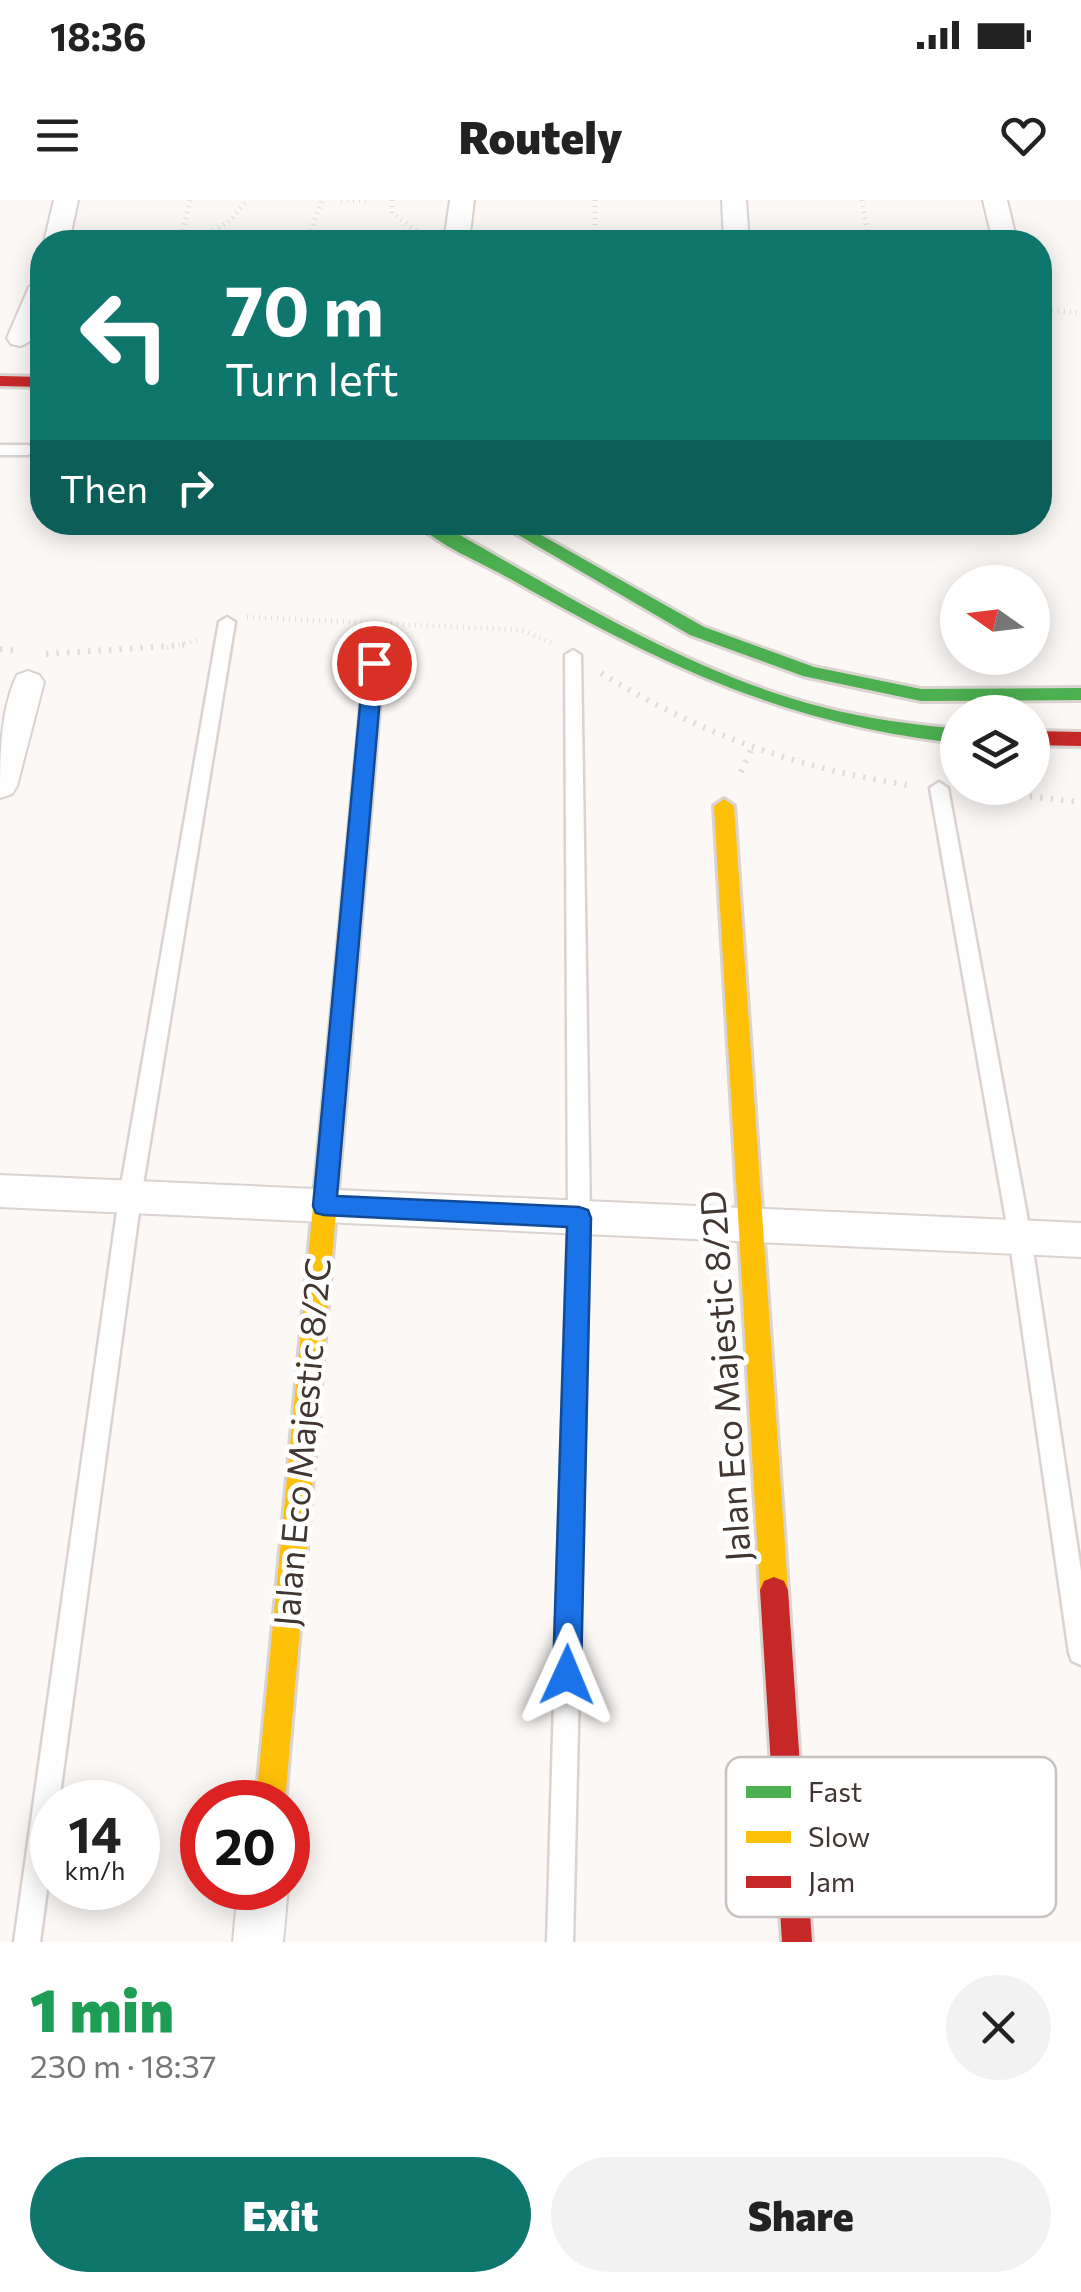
<!DOCTYPE html>
<meta charset="utf-8">
<style>
body{margin:0;font-family:Commissioner,sans-serif;background:#f2f2f2;color:#222;height:100vh;display:flex;flex-direction:column;font-size:38px;white-space:nowrap}
*{box-sizing:border-box;margin:0}
p{font-size:32px;color:#767676}
.icon{flex:none;width:55px;height:55px;fill:none;stroke:currentColor;stroke-width:2;stroke-linecap:round;stroke-linejoin:round}
.map{position:relative;height:1742px;overflow:hidden}
.side{display:flex;flex-direction:column;background:#fff;flex:1}
.side>*{flex:none}
.hud{position:absolute;left:30px;top:30px;width:1022px;height:305px;border-radius:40px;box-shadow:0 5px 25px #0003;background:#0f766e;color:#fff;overflow:hidden}
.needle{width:65px;rotate:284deg}
.buttons{position:absolute;left:940px;top:365px;display:grid;gap:20px}
.buttons a{display:grid;place-items:center;width:110px;height:110px;border-radius:50%;background:#fff;box-shadow:0 5px 25px #0003;font-size:50px}
.speed{position:absolute;left:30px;top:1580px;display:flex;gap:20px;font-size:50px;font-weight:700;text-align:center}
.speed>*{display:grid;place-content:center;width:130px;height:130px;border-radius:50%;background:#fff;box-shadow:0 5px 25px #0003;line-height:1}
.speed small{font-size:25px;font-weight:400}
.speed .limit{border:15px solid #d22;background:#fff;color:#111}
.pin{position:absolute;display:grid;place-items:center;width:85px;height:85px;color:#fff;margin:-42px;border:5px solid #fff;border-radius:50%;box-shadow:0 2px 10px #0007}
.me{position:absolute;width:110px;margin:-55px;rotate:1deg;stroke-linejoin:round;filter:drop-shadow(0 0 8px #0008)}
.turn{display:flex;align-items:center;gap:35px;height:210px;padding:0 30px;font-size:45px}
.turn .icon{width:130px;height:130px;stroke-width:2.5}
.turn b{display:block;font-size:70px;line-height:85px}
.then{display:flex;align-items:center;height:95px;padding:0 30px;background:#0003;gap:20px;font-size:38px}
.round{display:grid;place-items:center;flex:none;width:105px;height:105px;border-radius:52px;background:#f2f2f2}
.head{display:flex;align-items:center;justify-content:space-between;height:170px;padding:0 30px}
h1{font-size:60px;font-weight:800;line-height:75px;color:#1e9e55}
.action{display:flex;gap:20px;margin-top:auto;padding:20px 30px}
.action a{flex:1;height:115px;border-radius:60px;background:#0f766e;color:#fff;font-size:40px;font-weight:800;line-height:115px;text-align:center}
.action a+a{background:#f2f2f2;color:#222}
.status{display:flex;justify-content:space-between;align-items:center;height:70px;padding:0 50px;background:#fff;direction:ltr}
.status svg{height:28px;fill:currentColor}
header{display:flex;justify-content:space-between;align-items:center;height:130px;padding:0 30px;background:#fff;font-size:45px;font-weight:800}
.map>svg:first-child{display:block}
</style>
<div class="status"><b>18:36</b><svg viewBox="0 0 49 12"><path d="M0 12V9h3v3zM5 12V6h3v6zM10 12V3h3v9zM15 12V0h3v12zM26 1h20v11H26zM47 4h2v5h-2z"/></svg></div>
<header><svg class="icon" aria-label="menu" viewBox="0 0 24 24"><path d="M4 6h16M4 12h16M4 18h16"/></svg>Routely<svg class="icon" aria-label="heart" viewBox="0 0 24 24"><path d="M12 20l-8-8c-3-5 5-10 8-4 3-6 11-1 8 4z"/></svg></header>
<div class="map">
<svg width="1081" height="1742" viewBox="0 0 1081 1742">
<rect width="100%" height="100%" fill="#fbf8f6"/>
<g fill="none" stroke-linecap="round" stroke-linejoin="round">
<defs>
<g id="lane">
<polygon points="0,245 28,245 36,250 28,255 0,255"/>
<polygon points="227,417 235,422 141,997 59,1602 52,1602 52,1653 40,1742 14,1742 119,997 219,422"/>
<polygon points="573,450 581,455 590,1017 573,1742 547,1742 568,1017 565,455"/>
<polygon points="939,582 948,588 1031,1037 1081,1371 1081,1465 1072,1461 1069,1453 1009,1037 930,588"/>
</g>
<g id="street">
<polygon points="54,0 78,0 69,42 44,42"/>
<polygon points="450,0 474,0 469,42 444,42"/>
<polygon points="722,0 746,0 749,42 724,42"/>
<polygon points="983,0 1007,0 1017,42 993,42"/>
<path d="M 42,79 C 43,100 46,139 20,146 L 11,144 L 7,138 L 29,87 Z"/>
<path d="M 28,471 L 39,475 L 44,482 L 17,586 L 12,594 L 0,598 C 0,557 0,510 17,475 Z"/>
<polygon points="0,975 1081,1023 1081,1057 0,1007"/>
<polygon points="238,1688 288,1687 283,1742 233,1742"/>
</g>
<g id="fast">
<path d="M 415,322 L 437,322 C 560,391 685,472 822,507 C 867,519 911,524 958,529 L 958,543 C 784,524 663,465 514,381 C 483,363 440,347 415,322 Z"/>
<polygon points="496,322 518,322 704,427 814,467 921,489 1081,488 1081,500 921,501 803,476 690,435"/>
<polygon points="374,457 383,463 350,850 347,856 331,856 328,850 365,463"/>
</g>
<g id="slow">
<polygon points="724,599 734,606 788,1390 784,1399 774,1403 764,1399 760,1390 714,606"/>
<polygon points="339,841 347,844 350,850 285,1602 256,1602 328,850 331,844"/>
</g>
<g id="jam">
<polygon points="0,176 42,177 42,187 0,186"/>
<polygon points="1032,531 1081,532 1081,546 1032,545"/>
<polygon points="774,1377 784,1381 788,1390 812,1742 782,1742 760,1390 764,1381"/>
</g>
</defs>
<use href="#lane" stroke="#dad3d0" stroke-width="5"/>
<use href="#street" stroke="#dad3d0" stroke-width="4"/>
<use href="#fast" stroke="#dad3d0" stroke-width="6"/>
<use href="#slow" stroke="#dad3d0" stroke-width="6"/>
<use href="#jam" stroke="#dad3d0" stroke-width="6"/>
<g stroke="#e1dfde" stroke-width="5" stroke-dasharray="1 5" stroke-linecap="butt">
<polyline points="341,0 369,0"/>
<polyline points="392,0 392,13 425,37"/>
<polyline points="595,0 595,42"/>
<polyline points="862,0 869,42"/>
<polyline points="219,29 244,42"/>
<polyline points="180,42 190,0"/>
<polyline points="185,42 227,24 248,0"/>
<polyline points="294,42 311,35"/>
<polyline points="307,42 322,0"/>
<polyline points="1040,109 1081,113"/>
<polyline points="247,417 521,430 552,443"/>
<polyline points="167,448 197,440"/>
</g>
<g stroke="#e1dfde" stroke-width="6" stroke-dasharray="2.5 8" stroke-linecap="butt">
<polyline points="0,449 19,451"/>
<polyline points="46,454 184,445"/>
<path d="M 601,473 C 699,534 801,570 915,586"/>
<polyline points="741,572 751,550"/>
<polyline points="967,590 1081,602"/>
</g>
<use href="#lane" fill="#fefefe" fill-rule="evenodd"/>
<use href="#street" fill="#fefefe" fill-rule="evenodd"/>
<use href="#fast" fill="#4caf50" fill-rule="evenodd"/>
<use href="#slow" fill="#ffc107" fill-rule="evenodd"/>
<use href="#jam" fill="#c62828" fill-rule="evenodd"/>
</g>
<polygon fill="#1a73e8" stroke="#114b97" stroke-width="2.5" points="374,457 383,463 337,996 579,1007 588,1010 591,1018 581,1475 577,1485 567,1489 557,1485 553,1475 567,1027 324,1015 316,1013 313,1006 364,463"/>
<g text-anchor="middle" stroke-width="10" stroke-linejoin="round" paint-order="stroke">
<g font-size="35" fill="#413632" stroke="#fff">
<text transform="translate(726 1176) rotate(-94)" y="12">Jalan Eco Majestic 8/2D</text>
<text transform="translate(303 1242) rotate(-85)" y="12">Jalan Eco Majestic 8/2C</text>
</g>
</g>
<rect x="726" y="1557" width="330" height="160" rx="15" fill="#fff" stroke="#c6c3c2" stroke-width="2.5"/>
<rect x="746" y="1586" width="45" height="12" fill="#4caf50"/>
<rect x="746" y="1631" width="45" height="12" fill="#ffc107"/>
<rect x="746" y="1676" width="45" height="12" fill="#c62828"/>
<g font-size="28" fill="#413632">
<text x="808" y="1602">Fast</text>
<text x="808" y="1647">Slow</text>
<text x="808" y="1692">Jam</text>
</g>
</svg>
<div class="buttons">
<a><svg class="needle" viewBox="-14 -14 28 28"><path d="M0-13l5 13h-10z" fill="#e53935"/><path d="M0 13l5-13h-10z" fill="#767676"/></svg></a>
<a><svg class="icon" aria-label="layers" viewBox="0 0 24 24"><path d="M12 4l9 5-9 5-9-5zM3 14l9 5 9-5"/></svg></a>
</div>
<div class="speed"><div>14<small>km/h</small></div><div class="limit">20</div></div>
<div class="pin" style="left:374px;top:463px;background:#d93025"><svg class="icon" aria-label="arrive" viewBox="0 0 24 24"><path d="M6 21V4h12l-3 4 3 4H6"/></svg></div>
<svg class="me" style="left:567px;top:1475px" viewBox="-20 -20 40 40"><path d="M0-17L14 15 0 8-14 15z" fill="#1a73e8" stroke="#fff" stroke-width="4"/></svg>
<div class="hud">
<div class="turn"><svg class="icon" aria-label="left" viewBox="0 0 24 24"><path d="M17 20v-9H6M10 6l-5 5 5 5"/></svg><div><b>70 m</b>Turn left</div></div>
<div class="then">Then<svg class="icon" aria-label="right" viewBox="0 0 24 24"><path d="M7 20v-9h11M14 6l5 5-5 5"/></svg></div>
</div>
</div>
<section class="side">
<div class="head"><div><h1>1 min</h1><p>230 m · 18:37</p></div><a class="round"><svg class="icon" aria-label="close" viewBox="0 0 24 24"><path d="M6 6l12 12M18 6L6 18"/></svg></a></div>
<div class="action"><a>Exit</a><a>Share</a></div>
</section>
